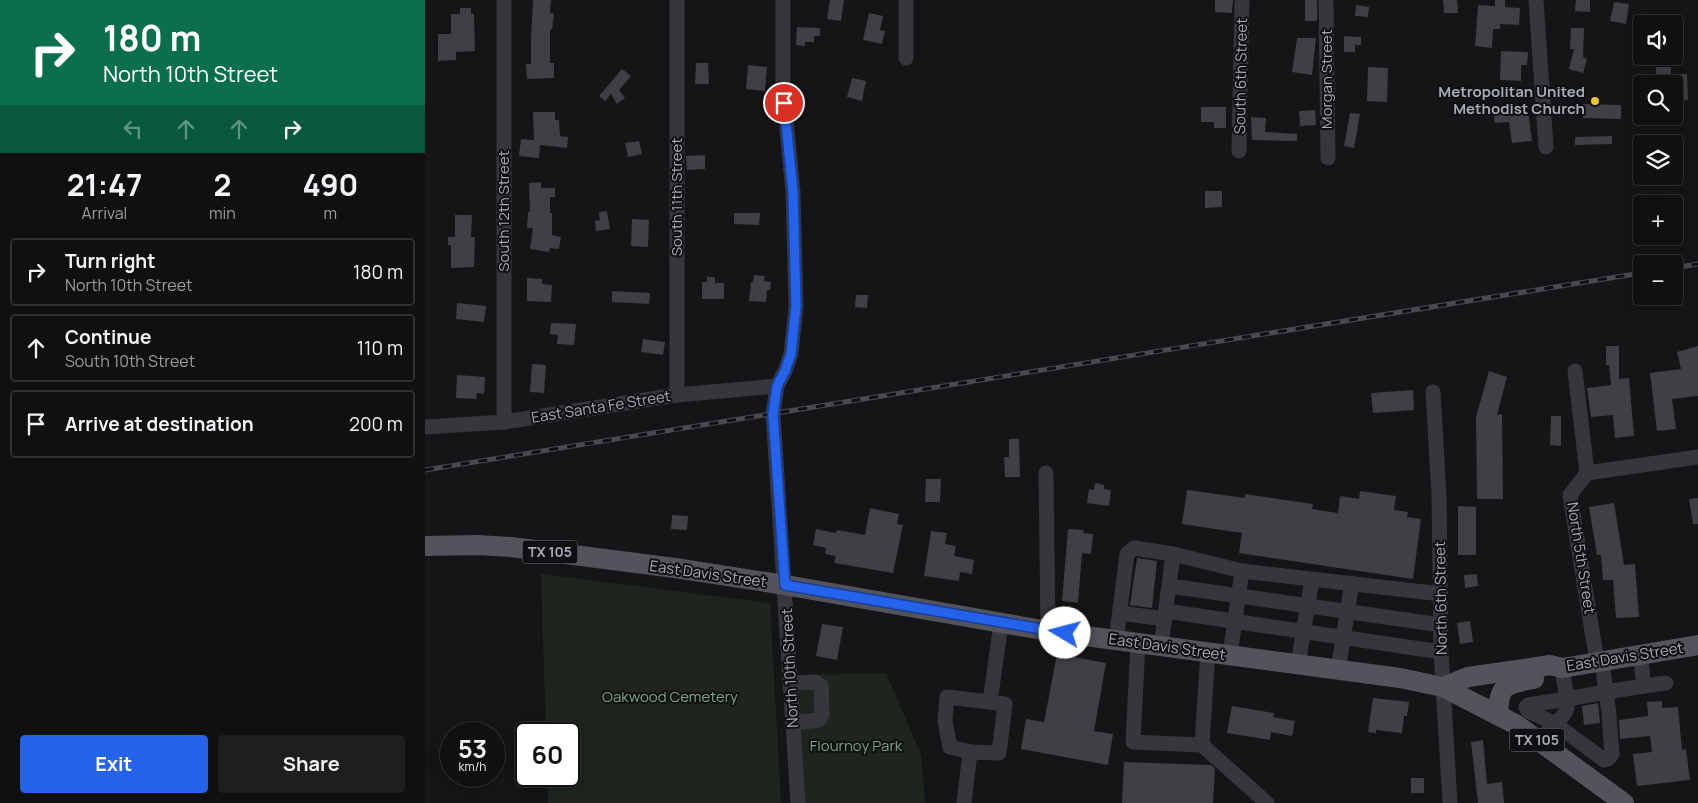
<!DOCTYPE html>
<meta charset="utf-8">
<style>
body{margin:0;font-family:Manrope,sans-serif;background:#1e1e1f;color:#f1f3f6;height:100vh;display:flex;flex-direction:column;font-size:19px;white-space:nowrap}
*{box-sizing:border-box;margin:0}
p{font-size:16px;color:#9c9d9f}
.icon{flex:none;width:28px;height:28px;fill:none;stroke:currentColor;stroke-width:2;stroke-linecap:round;stroke-linejoin:round}
.map{position:relative;flex:1;overflow:hidden}
.panel{display:flex;flex-direction:column;background:#101011;width:425px}
.panel>*{flex:none}
.hud{background:#0b6e4f;color:#fff;overflow:hidden}
.fabs{position:absolute;left:1208px;top:15px;display:grid;gap:10px}
.fabs a{display:grid;place-items:center;width:50px;height:50px;border-radius:5px;background:#101011;box-shadow:0 2px 12px #0003,0 0 0 1px #303031;font-size:25px}
.speed{position:absolute;left:15px;top:722px;display:flex;gap:10px;font-size:25px;font-weight:700;text-align:center}
.speed>*{display:grid;place-content:center;width:65px;height:65px;border-radius:50%;background:#101011;box-shadow:0 2px 12px #0003,0 0 0 1px #303031;line-height:1}
.speed small{font-size:12px;font-weight:400}
.speed .limit{border:2px solid #111;border-radius:8px;background:#fff;color:#111}
.pin{position:absolute;display:grid;place-items:center;width:42px;height:42px;color:#fff;margin:-21px;border:2px solid #fff;border-radius:50%;box-shadow:0 1px 5px #0007}
.me{position:absolute;width:55px;margin:-28px;rotate:278deg;stroke-linejoin:round;filter:drop-shadow(0 0 4px #0008)}
.turn{display:flex;align-items:center;gap:18px;height:105px;padding:0 20px;font-size:22px}
.turn .icon{width:65px;height:65px;stroke-width:2.5}
.turn b{display:block;font-size:35px;line-height:42px}
.lanes{display:flex;align-items:center;height:48px;padding:0 20px;background:#0003;justify-content:center;gap:25px;direction:ltr}
.lanes .off{opacity:.35}
.eta{display:flex;justify-content:space-evenly;align-items:center;height:85px;text-align:center}
.eta b{font-size:30px;font-weight:700;line-height:35px}
.button{display:flex;gap:10px;margin-top:auto;padding:10px 20px}
.button a{flex:1;height:58px;border-radius:5px;background:#2563eb;color:#fff;font-size:20px;font-weight:700;line-height:58px;text-align:center}
.button a+a{background:#1e1e1f;color:#f1f3f6}
ul{padding:0;list-style:none}
li{display:flex;align-items:center;gap:15px;height:68px;margin:0 10px 8px;padding:0 10px;border:2px solid #303031;border-radius:5px}
li div{flex:1}
li b{display:block;font-size:19px}
li em{font-style:normal}
main{display:flex;flex:1;min-height:0}
.map>svg:first-child{display:block}
</style>
<main>
<section class="panel">
<div class="hud">
<div class="turn"><svg class="icon" aria-label="right" viewBox="0 0 24 24"><path d="M7 20v-9h11M14 6l5 5-5 5"/></svg><div><b>180 m</b>North 10th Street</div></div>
<div class="lanes"><svg class="icon off" aria-label="left" viewBox="0 0 24 24"><path d="M17 20v-9H6M10 6l-5 5 5 5"/></svg><svg class="icon off" aria-label="ahead" viewBox="0 0 24 24"><path d="M12 20V5M6 11l6-6 6 6"/></svg><svg class="icon off" aria-label="ahead" viewBox="0 0 24 24"><path d="M12 20V5M6 11l6-6 6 6"/></svg><svg class="icon" aria-label="right" viewBox="0 0 24 24"><path d="M7 20v-9h11M14 6l5 5-5 5"/></svg></div>
</div>
<div class="eta">
<div><b>21:47</b><p>Arrival</p></div>
<div><b>2</b><p>min</p></div>
<div><b>490</b><p>m</p></div>
</div>
<ul>
<li><svg class="icon" aria-label="right" viewBox="0 0 24 24"><path d="M7 20v-9h11M14 6l5 5-5 5"/></svg><div><b>Turn right</b><p>North 10th Street</p></div><em>180 m</em></li>
<li><svg class="icon" aria-label="ahead" viewBox="0 0 24 24"><path d="M12 20V5M6 11l6-6 6 6"/></svg><div><b>Continue</b><p>South 10th Street</p></div><em>110 m</em></li>
<li><svg class="icon" aria-label="arrive" viewBox="0 0 24 24"><path d="M6 21V4h12l-3 4 3 4H6"/></svg><div><b>Arrive at destination</b></div><em>200 m</em></li>
</ul>
<div class="button"><a>Exit</a><a>Share</a></div>
</section>
<div class="map">
<svg width="1273" height="803" viewBox="0 0 1273 803">
<rect width="100%" height="100%" fill="#151517"/>
<g fill="#1d251e">
<polygon points="116,574 345,603 356,803 123,803 122,776 144,776 144,734 121,734"/>
<polygon points="461,673 496,755 500,803 378,803 372,675"/>
</g>
<g fill="#3f3f44">
<polygon points="108,0 126,0 125,13 129,14 127,30 125,29 125,63 129,63 129,78 102,79 101,64 106,64 106,37"/>
<polygon points="405,0 419,0 416,21 402,19"/>
<polygon points="790,0 808,0 807,13 790,12"/>
<rect x="880" y="0" width="12" height="21"/>
<polygon points="1018,0 1032,0 1033,13 1019,13"/>
<polygon points="1070,0 1080,0 1080,7 1095,8 1094,25 1075,24 1075,29 1068,29 1067,48 1050,46 1053,5 1070,6"/>
<polygon points="1151,0 1165,0 1165,12 1150,11"/>
<polygon points="1189,2 1204,4 1201,24 1185,21"/>
<polygon points="931,5 944,7 943,17 930,16"/>
<polygon points="35,8 46,8 46,14 49,14 50,51 31,52 31,60 13,61 13,34 26,34 26,14 35,14"/>
<polygon points="444,13 458,16 455,30 460,31 457,44 438,40"/>
<polygon points="372,27 395,28 395,36 389,36 389,42 380,42 380,46 371,45"/>
<polygon points="1146,28 1159,28 1158,57 1162,59 1158,73 1144,69 1149,49 1145,49"/>
<polygon points="919,36 936,37 936,45 930,45 930,52 919,52"/>
<polygon points="872,38 891,38 887,75 867,72"/>
<polygon points="1076,51 1103,52 1102,65 1096,65 1096,81 1075,80"/>
<polygon points="271,63 283,63 284,84 270,84"/>
<polygon points="323,65 342,67 340,91 321,89"/>
<polygon points="943,67 963,68 962,102 942,101"/>
<polygon points="1231,67 1246,67 1246,75 1262,74 1263,100 1252,101 1252,95 1249,95 1249,84 1232,84"/>
<polygon points="197,69 206,76 194,90 200,98 192,104 186,94 180,101 174,96"/>
<polygon points="427,78 441,81 437,101 422,97"/>
<polygon points="1158,104 1196,105 1196,119 1158,118"/>
<polygon points="776,107 801,107 801,128 789,128 789,122 776,122"/>
<polygon points="890,110 891,125 875,126 874,111"/>
<polygon points="1103,111 1107,141 1087,143 1084,122 1070,123 1069,115"/>
<polygon points="108,112 130,112 130,120 134,120 135,136 143,137 142,148 115,145 114,158 94,156 96,139 109,140"/>
<polygon points="925,113 935,114 929,148 919,146"/>
<polygon points="826,117 841,118 840,132 872,134 872,141 827,140"/>
<polygon points="1187,136 1187,144 1150,145 1150,137"/>
<polygon points="214,141 217,154 203,157 200,143"/>
<polygon points="280,155 280,169 262,170 261,156"/>
<polygon points="116,182 116,188 130,188 130,197 125,197 125,213 127,213 127,235 136,237 134,249 125,248 124,252 105,249 108,228 102,228 103,212 105,212 104,183"/>
<polygon points="780,191 797,191 797,207 780,208"/>
<polygon points="182,211 185,229 171,231 170,221 175,220 174,212"/>
<polygon points="309,213 335,213 334,225 309,224"/>
<polygon points="30,215 47,215 46,237 50,237 49,267 26,268 26,245 23,245 23,237 30,237"/>
<polygon points="207,219 224,220 223,247 206,246"/>
<polygon points="329,275 340,276 339,281 346,282 345,290 342,290 341,302 324,301 326,282 328,282"/>
<polygon points="282,277 290,277 290,283 299,283 299,299 277,299 277,282 282,282"/>
<polygon points="102,278 117,279 117,284 127,285 126,302 102,301"/>
<polygon points="187,291 225,293 224,304 187,302"/>
<polygon points="431,295 443,295 442,308 430,307"/>
<polygon points="32,303 61,306 59,322 31,319"/>
<polygon points="126,323 151,324 149,345 132,344 133,335 125,334"/>
<polygon points="218,339 240,342 238,355 216,352"/>
<polygon points="1181,346 1194,346 1194,379 1204,378 1209,436 1190,438 1188,415 1166,417 1162,388 1186,385 1184,365 1181,365"/>
<polygon points="1273,346 1273,396 1247,399 1251,429 1232,431 1225,373 1256,369 1252,352"/>
<polygon points="107,364 121,365 119,393 105,392"/>
<polygon points="1064,371 1082,377 1072,415 1077,414 1078,499 1052,499 1051,417"/>
<polygon points="32,375 60,377 59,394 52,393 51,399 31,398"/>
<polygon points="988,390 989,410 948,413 946,393"/>
<polygon points="1126,416 1136,416 1136,446 1125,445"/>
<polygon points="584,439 594,439 595,477 580,477 579,457 584,457"/>
<polygon points="501,479 516,479 515,502 500,502"/>
<polygon points="670,483 679,485 679,489 686,490 684,506 662,503 664,489 669,490"/>
<polygon points="762,490 820,498 820,494 888,504 887,509 913,513 915,496 934,499 935,491 971,496 969,510 983,512 982,517 996,519 988,579 814,553 817,533 757,524"/>
<polygon points="1273,498 1273,524 1268,524 1264,499"/>
<polygon points="1189,503 1199,565 1210,564 1214,617 1191,618 1188,580 1178,580 1176,555 1172,555 1164,507"/>
<polygon points="1033,506 1051,507 1051,555 1033,555"/>
<polygon points="445,508 474,514 472,524 478,525 468,573 409,563 411,556 400,554 401,548 388,545 391,529 411,533 412,530 440,535"/>
<polygon points="247,515 263,516 262,530 246,529"/>
<polygon points="643,529 659,530 658,533 668,534 666,554 657,553 653,603 637,601"/>
<polygon points="506,531 522,533 520,544 531,546 529,556 549,560 547,574 535,572 534,581 499,576"/>
<polygon points="712,558 732,561 727,608 705,605"/>
<polygon points="1052,574 1053,586 1040,588 1039,575"/>
<polygon points="1045,621 1048,642 1035,644 1032,623"/>
<polygon points="397,624 418,627 412,660 391,656"/>
<polygon points="632,654 681,663 669,731 688,734 683,765 596,749 601,719 619,722"/>
<polygon points="948,698 984,702 982,716 979,716 977,733 951,730 951,733 943,732"/>
<polygon points="1237,701 1237,708 1253,707 1257,750 1261,749 1265,780 1212,786 1208,754 1227,752 1225,736 1195,739 1194,720 1223,716 1222,702"/>
<polygon points="1173,703 1175,723 1159,725 1157,706"/>
<polygon points="807,706 849,713 848,717 870,721 867,736 846,732 845,740 802,733"/>
<polygon points="1058,740 1062,784 1077,782 1079,803 1053,803 1046,742"/>
<polygon points="699,762 786,765 790,769 788,803 697,803"/>
<rect x="986" y="778" width="13" height="15"/>
</g>
<g fill="none" stroke-linecap="round" stroke-linejoin="round">
<g stroke="#36363c" stroke-width="15">
<polyline points="79,0 79,422"/>
<polyline points="252,0 252,395"/>
<polyline points="358,0 358,87 368,192 371,307 366,354 360,371 352,386 348,414 373,803"/>
<polyline points="901,0 903,158"/>
<polyline points="1111,0 1121,147"/>
<polyline points="481,58 481,0"/>
<polyline points="814,151 817,0"/>
<polyline points="1150,371 1162,473 1145,495 1172,662"/>
<polyline points="1008,392 1014,495 1016,652 1025,803"/>
<polyline points="0,427 79,422 252,395 352,386"/>
<polyline points="621,473 623,631"/>
<polyline points="1162,473 1273,457"/>
<polyline points="745,586 1016,625"/>
<polyline points="741,611 1016,652"/>
<polyline points="695,613 740,619"/>
<polyline points="691,640 702,554 709,548 748,554"/>
<polyline points="713,643 708,742 777,745 783,652"/>
<polyline points="736,646 748,554 817,571 1016,594"/>
<polyline points="805,655 817,571"/>
<polyline points="873,665 887,579"/>
<polyline points="1137,668 1142,699 1181,692 1177,661"/>
<polyline points="913,670 927,583"/>
<polyline points="366,683 390,682 396,686 397,715 394,720 368,723"/>
<polyline points="1219,686 1241,683"/>
<polyline points="1184,713 1181,692 1219,686 1215,654"/>
<path d="M 1113,741 C 1120,734 1138,718 1141,711 C 1143,707 1142,703 1142,699 L 1103,705 L 1101,707 L 1103,711 L 1129,723 L 1179,760 L 1183,759 L 1187,754 L 1184,717"/>
<polyline points="777,745 842,803"/>
<polyline points="545,752 574,753 580,704 565,702"/>
<polyline points="539,803 545,752 525,747 520,721 522,697 565,702 576,623"/>
</g>
<g stroke="#52535b" stroke-width="20">
<polyline points="0,546 53,545 86,547 250,568 360,585 623,631 975,678 1018,687 1043,677 1125,665 1137,668 1273,645"/>
<polyline points="1018,687 1092,725 1199,803"/>
<path d="M 1073,716 C 1074,685 1079,684 1109,679"/>
</g>
<defs>
<g id="rail">
<polyline points="1249,268 1273,264"/>
<polyline points="0,470 1216,273"/>
</g>
</defs>
<use href="#rail" stroke="#494a51" stroke-width="5"/>
<use href="#rail" stroke="#101012" stroke-width="3" stroke-dasharray="9" stroke-linecap="butt"/>
</g>
<g fill="none" stroke-linecap="round" stroke-linejoin="round">
<defs>
<polyline id="route" points="359,103 368,192 371,306 366,354 360,371 352,386 348,414 360,585 640,633"/>
</defs>
<use href="#route" stroke="#184099" stroke-width="12"/>
<use href="#route" stroke="#2563eb" stroke-width="9"/>
</g>
<circle fill="#f5c22e" stroke="#101012" stroke-width="2" cx="1170" cy="101" r="5"/>
<g text-anchor="middle" stroke-width="4" stroke-linejoin="round" paint-order="stroke">
<g fill="#101012" stroke="#797c86" stroke-width="1">
<rect x="97.5" y="540.5" width="55" height="23" rx="4"/>
<rect x="1084.5" y="728.5" width="55" height="23" rx="4"/>
</g>
<g font-size="14" font-weight="bold" fill="#a6aab7">
<text x="125" y="557">TX 105</text>
<text x="1112" y="745">TX 105</text>
</g>
<g font-size="15" fill="#a6aab7" stroke="#101012">
<text transform="translate(816 76) rotate(-89)" y="5">South 6th Street</text>
<text transform="translate(902 79) rotate(-90)" y="5">Morgan Street</text>
<text transform="translate(252 197) rotate(-90)" y="5">South 11th Street</text>
<text transform="translate(79 211) rotate(-90)" y="5">South 12th Street</text>
<text transform="translate(176 407) rotate(-9)" y="5">East Santa Fe Street</text>
<text transform="translate(1156 558) rotate(81)" y="5">North 5th Street</text>
<text transform="translate(283 574) rotate(8)" y="5">East Davis Street</text>
<text transform="translate(1016 598) rotate(-91)" y="5">North 6th Street</text>
<text transform="translate(742 647) rotate(8)" y="5">East Davis Street</text>
<text transform="translate(1200 657) rotate(-9)" y="5">East Davis Street</text>
<text transform="translate(365 668) rotate(-93)" y="5">North 10th Street</text>
</g>
<g font-size="15" font-weight="bold" fill="#a6aab7" stroke="#101012" text-anchor="end">
<text x="1160" y="97">Metropolitan United<tspan x="1160" dy="17">Methodist Church</tspan></text>
</g>
<g font-size="15" fill="#7da382" stroke="#101012">
<text x="245" y="702">Oakwood Cemetery</text>
<text x="431" y="751">Flournoy Park</text>
</g>
</g>
</svg>
<div class="fabs">
<a><svg class="icon" aria-label="sound" viewBox="0 0 24 24"><path d="M4 9h4l5-4v14l-5-4H4zM17 9q2 3 0 6"/></svg></a>
<a><svg class="icon" aria-label="search" viewBox="0 0 24 24"><circle cx="10" cy="10" r="6"/><path d="M15 15l6 6"/></svg></a>
<a><svg class="icon" aria-label="layers" viewBox="0 0 24 24"><path d="M12 4l9 5-9 5-9-5zM3 14l9 5 9-5"/></svg></a>
<a>+</a>
<a>−</a>
</div>
<div class="speed"><div>53<small>km/h</small></div><div class="limit">60</div></div>
<div class="pin" style="left:359px;top:103px;background:#d93025"><svg class="icon" aria-label="arrive" viewBox="0 0 24 24"><path d="M6 21V4h12l-3 4 3 4H6"/></svg></div>
<svg class="me" style="left:640px;top:633px" viewBox="-20 -20 40 40"><circle r="19" fill="#fff"/><path d="M0-13L10 11 0 6-10 11z" fill="#2563eb"/></svg>
</div>
</main>
